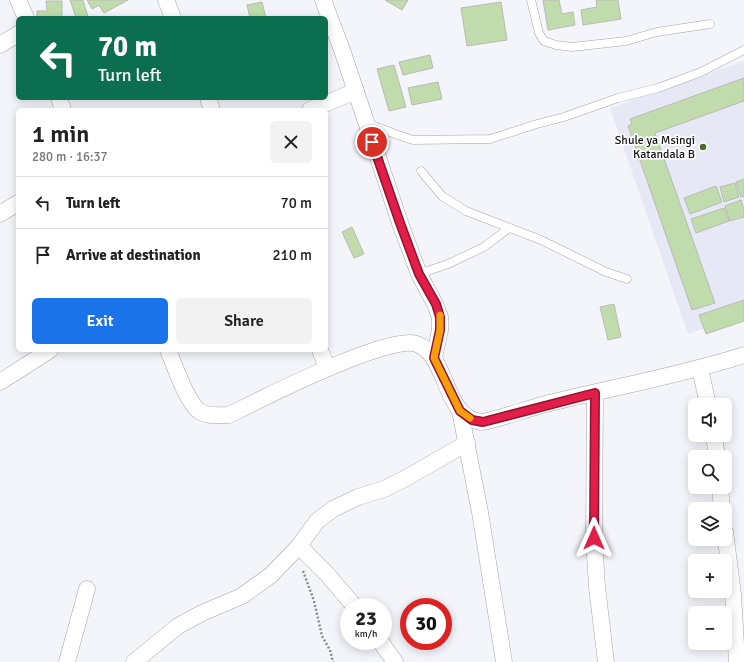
<!DOCTYPE html>
<meta charset="utf-8">
<style>
body{margin:0;font-family:Signika,sans-serif;background:#f2f2f2;color:#222;height:100vh;display:flex;flex-direction:column;font-size:15px;white-space:nowrap}
*{box-sizing:border-box;margin:0}
p{font-size:13px;color:#767676}
.icon{flex:none;width:22px;height:22px;fill:none;stroke:currentColor;stroke-width:2;stroke-linecap:round;stroke-linejoin:round}
.map{position:relative;flex:1;overflow:hidden}
.details{position:absolute;left:16px;top:108px;width:312px;height:244px;display:flex;flex-direction:column;background:#fff;border-radius:6px;box-shadow:0 2px 10px #0003}
.details>*{flex:none}
.banner{position:absolute;left:16px;top:16px;width:312px;height:84px;border-radius:6px;box-shadow:0 2px 10px #0003;background:#0b6e4f;color:#fff;overflow:hidden}
.fabs{position:absolute;left:688px;top:398px;display:grid;gap:8px}
.fabs a{display:grid;place-items:center;width:44px;height:44px;border-radius:6px;background:#fff;box-shadow:0 2px 10px #0003;font-size:20px}
.speed{position:absolute;left:340px;top:598px;display:flex;gap:8px;font-size:20px;font-weight:700;text-align:center}
.speed>*{display:grid;place-content:center;width:52px;height:52px;border-radius:50%;background:#fff;box-shadow:0 2px 10px #0003;line-height:1}
.speed small{font-size:10px;font-weight:400}
.speed .limit{border:6px solid #d22;background:#fff;color:#111}
.pin{position:absolute;display:grid;place-items:center;width:34px;height:34px;color:#fff;margin:-17px;border:2px solid #fff;border-radius:50%;box-shadow:0 1px 4px #0007}
.me{position:absolute;width:44px;margin:-22px;rotate:0deg;stroke-linejoin:round;filter:drop-shadow(0 0 3px #0008)}
.turn{display:flex;align-items:center;gap:14px;height:84px;padding:0 16px;font-size:18px}
.turn .icon{width:52px;height:52px;stroke-width:2.5}
.turn b{display:block;font-size:28px;line-height:34px}
.round{display:grid;place-items:center;flex:none;width:42px;height:42px;border-radius:6px;background:#f2f2f2}
.overview{display:flex;align-items:center;justify-content:space-between;height:68px;padding:0 16px}
h1{font-size:24px;font-weight:600;line-height:30px}
.cta{display:flex;gap:8px;margin-top:auto;padding:8px 16px}
.cta a{flex:1;height:46px;border-radius:6px;background:#1a73e8;color:#fff;font-size:16px;font-weight:600;line-height:46px;text-align:center}
.cta a+a{background:#f2f2f2;color:#222}
ul{padding:0;list-style:none}
li{display:flex;align-items:center;gap:12px;height:52px;padding:0 16px;border-top:1px solid #e0e0e0}
li div{flex:1}
li b{display:block;font-size:15px}
li em{font-style:normal}
.map>svg:first-child{display:block}
</style>
<div class="map">
<svg width="744" height="662" viewBox="0 0 744 662">
<rect width="100%" height="100%" fill="#f4f5fa"/>
<polygon fill="#e6e8f5" points="744,61 744,314 688,334 610,108"/>
<g fill="#c0dcac" stroke="#b8bbb6">
<polygon points="70,0 83,0 88,17 76,18"/>
<polygon points="87,0 128,0 104,13 99,5 92,9"/>
<polygon points="385,0 408,0 402,10"/>
<polygon points="543,0 559,0 562,14 573,12 575,25 548,30"/>
<polygon points="596,0 618,0 621,19 583,25 581,10 597,7"/>
<polygon points="46,1 62,1 62,18 37,18 37,11 47,11"/>
<polygon points="262,2 266,18 250,18 247,5"/>
<polygon points="501,2 507,40 467,46 461,8"/>
<polygon points="430,55 433,68 403,75 399,62"/>
<polygon points="394,65 406,107 389,111 377,69"/>
<polygon points="744,78 744,101 655,133 715,303 692,310 628,126 632,124 630,119"/>
<polygon points="438,82 442,99 412,105 408,88"/>
<polygon points="744,179 744,196 741,197 736,182"/>
<polygon points="735,183 739,197 724,202 720,187"/>
<polygon points="716,186 722,202 690,214 684,198"/>
<polygon points="741,200 744,210 744,217 730,221 725,206"/>
<polygon points="724,208 729,221 696,233 691,219"/>
<polygon points="352,227 364,254 354,258 342,232"/>
<polygon points="744,300 744,321 706,334 699,315"/>
<polygon points="614,304 621,337 608,340 600,307"/>
</g>
<g fill="none" stroke-linecap="round" stroke-linejoin="round">
<defs>
<g id="service">
<polyline points="531,0 539,33 544,41 556,45 572,47 626,41 657,32 710,24"/>
<polyline points="366,123 398,135 413,140 490,139 537,124 564,117 618,98 658,88 701,72 744,50"/>
<polyline points="421,171 442,196 466,211 541,240 606,272 627,279"/>
<polyline points="419,274 448,264 484,247 509,228"/>
</g>
<g id="minor">
<polyline points="18,0 26,18"/>
<polyline points="166,0 173,18"/>
<polyline points="323,0 342,50 400,223 419,274 435,304 440,317 440,330 434,358"/>
<polyline points="0,45 18,34"/>
<polyline points="59,98 63,110"/>
<polyline points="208,98 212,110"/>
<polyline points="310,110 356,91"/>
<polyline points="0,214 18,203"/>
<path d="M 168,350 C 175,366 186,401 199,411 C 208,417 220,415 229,415 C 259,400 391,333 417,344 C 449,357 443,417 481,422 C 487,422 493,419 499,418 C 513,414 528,409 542,405 C 609,388 678,376 744,355"/>
<polyline points="320,350 327,368"/>
<polyline points="700,368 708,405"/>
<polyline points="0,382 50,350"/>
<polyline points="595,393 594,538 597,587 606,662"/>
<polyline points="460,411 480,512 504,662"/>
<polyline points="714,435 717,457"/>
<polyline points="720,487 722,509"/>
<polyline points="725,532 733,594 737,662"/>
<polyline points="299,546 327,574 355,607"/>
<polyline points="380,641 395,662"/>
<polyline points="67,662 87,589"/>
<polyline points="134,662 178,626 202,613 242,596 271,575 299,546 317,521 333,509 358,497 384,489 408,477 467,443"/>
</g>
</defs>
<use href="#service" stroke="#a5a6ab" stroke-width="9"/>
<use href="#minor" stroke="#a5a6ab" stroke-width="17"/>
<polyline stroke="#8b8c8f" stroke-width="2.5" stroke-dasharray="2 2" stroke-linecap="butt" points="303,571 314,601 322,636 330,650 333,662"/>
<use href="#service" stroke="#fff" stroke-width="8"/>
<use href="#minor" stroke="#fff" stroke-width="16"/>
</g>
<g fill="none" stroke-linecap="round" stroke-linejoin="round">
<defs>
<polyline id="route" points="372,142 400,223 419,274 436,304 440,317 440,330 434,358 460,411 472,420 483,422 595,393 594,538"/>
</defs>
<use href="#route" stroke="#92132f" stroke-width="10"/>
<use href="#route" stroke="#e11d48" stroke-width="7"/>
<polyline stroke="#f59e0b" stroke-width="7" points="440,315 440,330 434,358 460,411 470,418"/>
</g>
<circle fill="#496e28" stroke="#fff" stroke-width="1.5" cx="703" cy="147" r="4"/>
<g text-anchor="middle" stroke-width="3.5" stroke-linejoin="round" paint-order="stroke">
<g font-size="12" fill="#121314" stroke="#fff" text-anchor="end">
<text x="695" y="144">Shule ya Msingi<tspan x="695" dy="14">Katandala B</tspan></text>
</g>
</g>
</svg>
<div class="fabs">
<a><svg class="icon" aria-label="sound" viewBox="0 0 24 24"><path d="M4 9h4l5-4v14l-5-4H4zM17 9q2 3 0 6"/></svg></a>
<a><svg class="icon" aria-label="search" viewBox="0 0 24 24"><circle cx="10" cy="10" r="6"/><path d="M15 15l6 6"/></svg></a>
<a><svg class="icon" aria-label="layers" viewBox="0 0 24 24"><path d="M12 4l9 5-9 5-9-5zM3 14l9 5 9-5"/></svg></a>
<a>+</a>
<a>−</a>
</div>
<div class="speed"><div>23<small>km/h</small></div><div class="limit">30</div></div>
<div class="pin" style="left:372px;top:142px;background:#d93025"><svg class="icon" aria-label="arrive" viewBox="0 0 24 24"><path d="M6 21V4h12l-3 4 3 4H6"/></svg></div>
<svg class="me" style="left:594px;top:538px" viewBox="-20 -20 40 40"><path d="M0-17L14 15 0 8-14 15z" fill="#e11d48" stroke="#fff" stroke-width="4"/></svg>
<div class="banner">
<div class="turn"><svg class="icon" aria-label="left" viewBox="0 0 24 24"><path d="M17 20v-9H6M10 6l-5 5 5 5"/></svg><div><b>70 m</b>Turn left</div></div>
</div>
<section class="details">
<div class="overview"><div><h1>1 min</h1><p>280 m · 16:37</p></div><a class="round"><svg class="icon" aria-label="close" viewBox="0 0 24 24"><path d="M6 6l12 12M18 6L6 18"/></svg></a></div>
<ul>
<li><svg class="icon" aria-label="left" viewBox="0 0 24 24"><path d="M17 20v-9H6M10 6l-5 5 5 5"/></svg><div><b>Turn left</b></div><em>70 m</em></li>
<li><svg class="icon" aria-label="arrive" viewBox="0 0 24 24"><path d="M6 21V4h12l-3 4 3 4H6"/></svg><div><b>Arrive at destination</b></div><em>210 m</em></li>
</ul>
<div class="cta"><a>Exit</a><a>Share</a></div>
</section>
</div>
